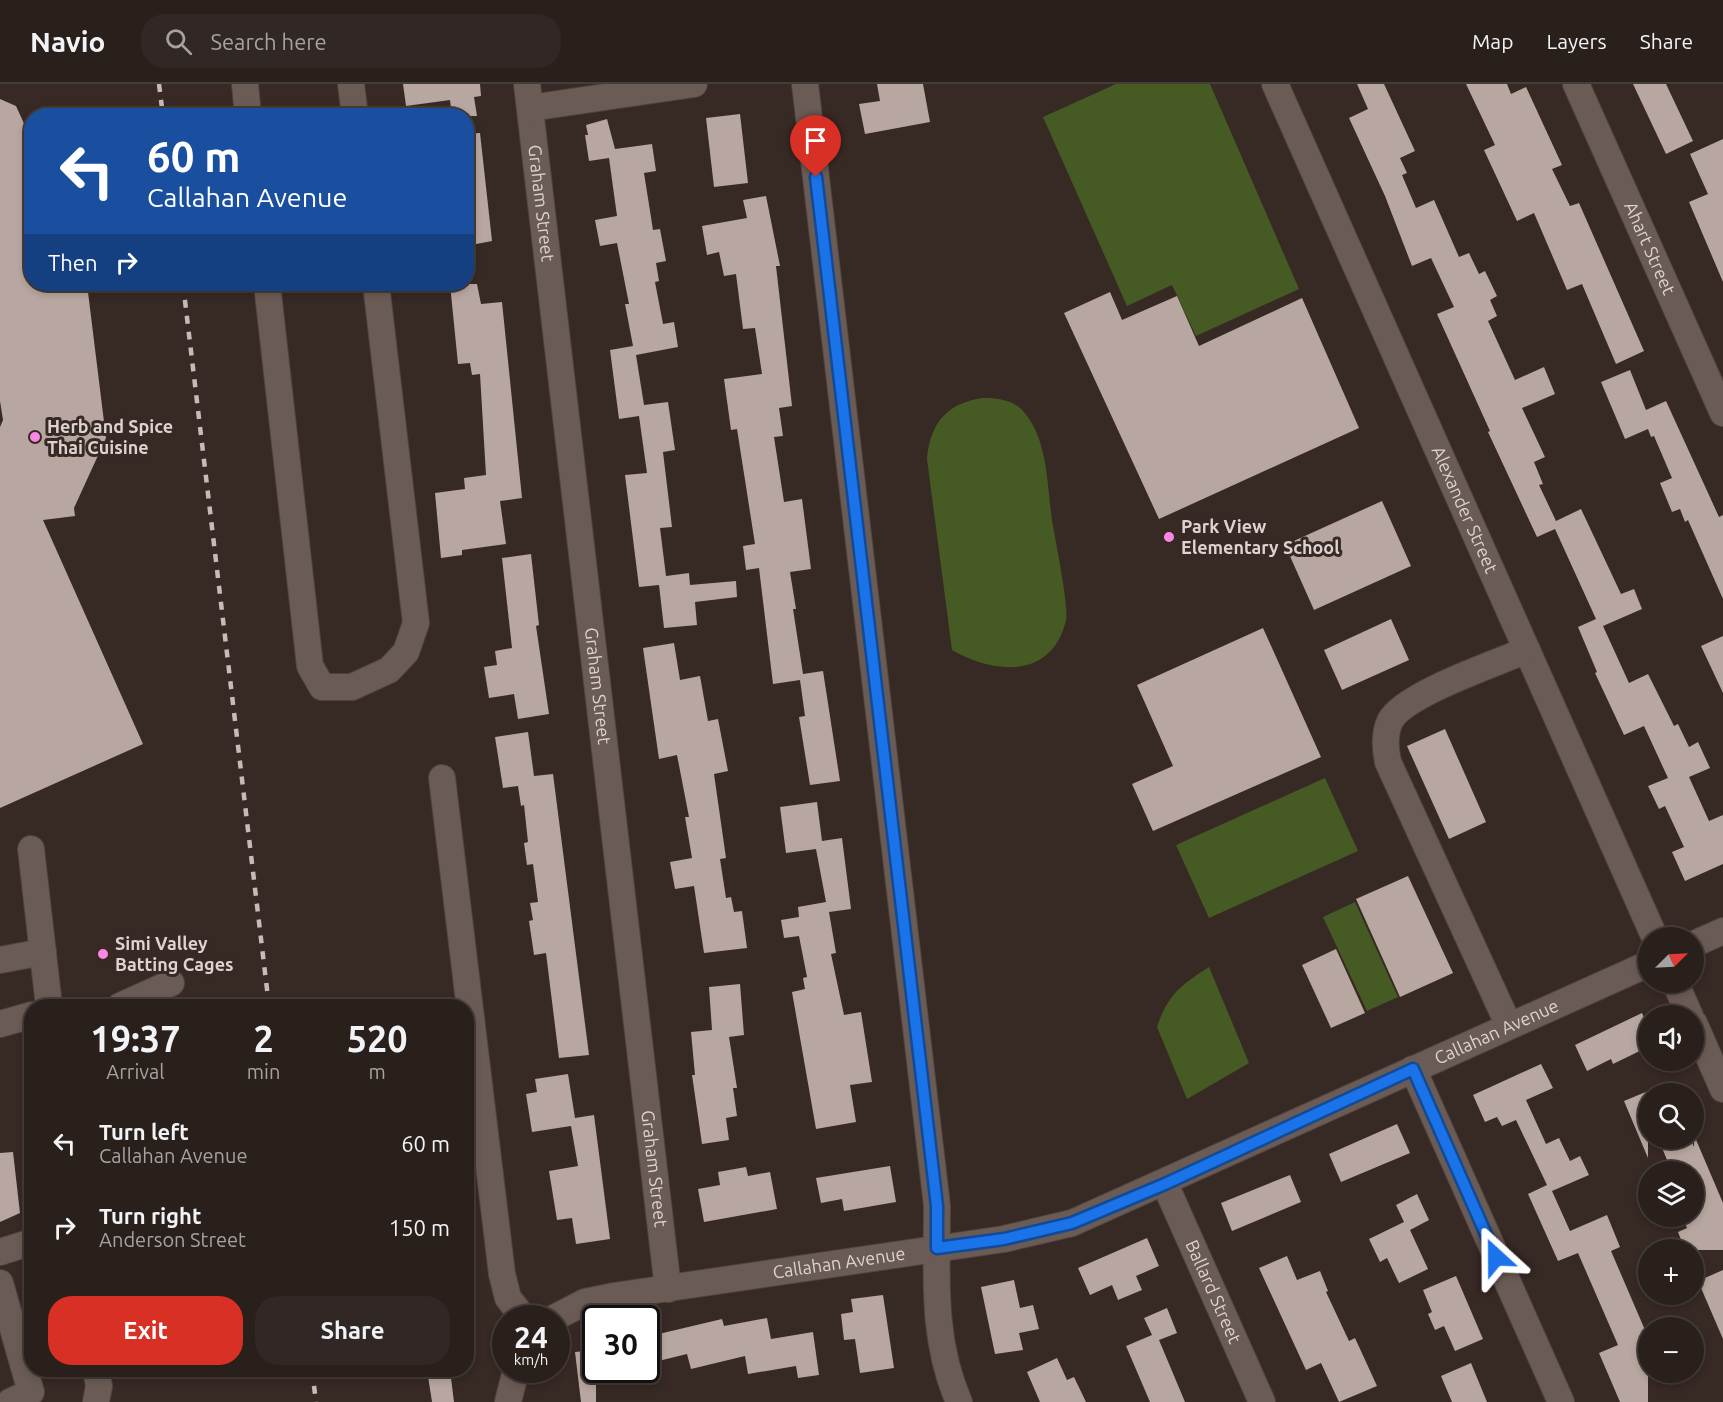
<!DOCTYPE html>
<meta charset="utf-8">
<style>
body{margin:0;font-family:Ubuntu,sans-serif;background:#312724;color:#f1f3f6;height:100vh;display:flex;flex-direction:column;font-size:22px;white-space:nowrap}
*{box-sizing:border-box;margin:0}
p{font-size:20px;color:#a5a2a3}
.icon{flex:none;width:33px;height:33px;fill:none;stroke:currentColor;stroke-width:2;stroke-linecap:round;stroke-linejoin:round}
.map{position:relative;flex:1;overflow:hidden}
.drawer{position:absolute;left:24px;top:915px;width:450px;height:378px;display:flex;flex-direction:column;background:#291f1b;border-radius:24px;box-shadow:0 3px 9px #0003,0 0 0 2px #453d3a}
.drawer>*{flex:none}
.top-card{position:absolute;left:24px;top:24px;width:450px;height:183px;border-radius:24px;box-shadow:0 3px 9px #0003,0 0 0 2px #453d3a;background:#1a4fa0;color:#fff;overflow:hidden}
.needle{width:39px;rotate:66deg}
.controls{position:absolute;left:1638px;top:843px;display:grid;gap:12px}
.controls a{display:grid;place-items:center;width:66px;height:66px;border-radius:50%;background:#291f1b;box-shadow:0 3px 9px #0003,0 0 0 2px #453d3a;font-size:30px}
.speed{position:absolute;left:492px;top:1221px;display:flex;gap:12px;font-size:30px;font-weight:700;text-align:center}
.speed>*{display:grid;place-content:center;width:78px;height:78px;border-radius:50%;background:#291f1b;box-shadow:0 3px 9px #0003,0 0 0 2px #453d3a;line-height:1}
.speed small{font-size:15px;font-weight:400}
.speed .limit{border:3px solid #111;border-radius:9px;background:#fff;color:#111}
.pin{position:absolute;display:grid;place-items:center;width:51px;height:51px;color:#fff;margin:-62px -26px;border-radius:50% 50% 50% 0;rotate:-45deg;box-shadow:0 0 6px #0007}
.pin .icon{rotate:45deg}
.me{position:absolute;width:66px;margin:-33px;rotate:336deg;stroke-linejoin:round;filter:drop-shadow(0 0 4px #0008)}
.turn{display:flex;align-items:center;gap:21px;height:126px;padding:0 24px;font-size:27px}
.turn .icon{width:78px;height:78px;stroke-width:2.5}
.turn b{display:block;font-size:42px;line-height:51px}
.then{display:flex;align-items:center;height:57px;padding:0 24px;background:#0003;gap:12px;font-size:22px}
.eta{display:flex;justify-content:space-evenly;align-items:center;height:102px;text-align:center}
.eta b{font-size:36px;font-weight:600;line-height:42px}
.button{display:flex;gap:12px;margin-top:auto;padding:12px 24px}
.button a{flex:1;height:69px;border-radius:24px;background:#d93025;color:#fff;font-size:24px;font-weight:600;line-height:69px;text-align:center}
.button a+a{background:#312724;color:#f1f3f6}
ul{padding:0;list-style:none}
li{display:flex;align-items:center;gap:18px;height:84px;padding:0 24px}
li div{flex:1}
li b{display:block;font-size:22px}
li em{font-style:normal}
header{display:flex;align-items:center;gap:36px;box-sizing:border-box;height:84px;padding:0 30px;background:#291f1b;border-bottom:2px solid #453d3a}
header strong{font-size:28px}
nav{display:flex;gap:33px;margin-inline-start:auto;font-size:21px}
.search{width:420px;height:54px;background:#312724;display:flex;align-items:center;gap:15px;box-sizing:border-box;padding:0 21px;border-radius:24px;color:#a5a2a3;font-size:22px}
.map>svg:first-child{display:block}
</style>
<header>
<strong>Navio</strong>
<div class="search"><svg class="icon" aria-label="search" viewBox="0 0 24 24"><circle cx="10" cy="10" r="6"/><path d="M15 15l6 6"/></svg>Search here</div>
<nav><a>Map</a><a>Layers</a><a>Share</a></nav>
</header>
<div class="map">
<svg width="1723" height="1318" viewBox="0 0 1723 1318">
<rect width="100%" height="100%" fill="#372924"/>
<g fill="#465b23">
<polygon points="1116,0 1210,0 1299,205 1196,252 1172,201 1127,222 1043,33"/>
<path d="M 983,314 C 998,314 1014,316 1024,328 C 1048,356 1047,401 1052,436 C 1055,455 1069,522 1066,536 C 1052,596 994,590 952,566 L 927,375 C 930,339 947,319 983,314 Z"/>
<polygon points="1325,694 1358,767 1209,834 1176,761"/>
<polygon points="1355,818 1398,913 1367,927 1323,833"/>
<path d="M 1209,883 L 1249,979 L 1187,1015 L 1157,943 C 1168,910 1181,901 1209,883 Z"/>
</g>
<g fill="#b8a7a0">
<polygon points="403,0 480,0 481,12 474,13 477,32 452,32 450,16 406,22"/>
<polygon points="877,0 923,0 930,38 865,50 859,20 880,17"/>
<polygon points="1357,0 1384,0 1415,67 1400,74 1407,89 1402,91 1416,124 1434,116 1459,173 1469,169 1479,190 1485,187 1497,212 1490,216 1497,232 1488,237 1515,296 1544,283 1555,310 1522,324 1545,373 1534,378 1543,400 1539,401 1556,437 1581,425 1621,510 1634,505 1642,525 1603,542 1629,599 1648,590 1674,642 1678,640 1689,663 1698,658 1710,684 1689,693 1709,737 1723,731 1723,780 1685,797 1672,768 1684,763 1665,722 1659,725 1648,702 1668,694 1644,642 1624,651 1595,589 1597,588 1578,543 1596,535 1555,445 1537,453 1488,348 1490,347 1437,230 1454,223 1431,174 1412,182 1385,112 1349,34 1368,25"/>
<polygon points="1466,0 1507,0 1511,10 1526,3 1562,81 1552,85 1570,122 1579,119 1644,267 1616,280 1582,200 1567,206 1534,129 1517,137 1484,66 1495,61"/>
<polygon points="1633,0 1666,0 1693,57 1666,70"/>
<polygon points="0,15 16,22 32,57 32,200 87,200 106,354 74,424 75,432 43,436 143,660 0,724 0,343 3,336 0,317"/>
<polygon points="740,30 748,99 714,103 706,34"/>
<polygon points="607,35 615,65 652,60 656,87 644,89 653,146 660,145 666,177 656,179 659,197 655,198 663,240 674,238 678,263 636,271 644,321 668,318 675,366 663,368 672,443 660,444 666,492 689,489 690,501 736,497 737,513 695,518 697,541 664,544 659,501 639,503 625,391 647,389 639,332 619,335 610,266 633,262 625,220 629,220 617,159 600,162 595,136 617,132 609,74 589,77 585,51 588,51 586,41"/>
<polygon points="480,49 492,157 466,162 466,50"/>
<polygon points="1723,55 1723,198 1689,118 1708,110 1690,70"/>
<polygon points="766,112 780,182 776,182 792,322 779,324 783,352 774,353 784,418 802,415 811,485 790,488 796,525 793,525 803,590 823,587 840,697 810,701 799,633 805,632 800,596 773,600 759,484 746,486 743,462 755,460 737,345 731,346 724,295 762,290 755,244 743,245 736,190 724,192 719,168 707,171 702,142 747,134 743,116"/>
<polygon points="450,200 477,200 481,220 502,218 522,414 500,417 506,460 462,466 462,471 441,474 435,409 465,405 464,394 486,391 480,290 472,291 470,279 458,280"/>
<polygon points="1110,208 1122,236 1177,212 1199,262 1302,214 1359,344 1159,435 1064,229"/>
<polygon points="1630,286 1646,326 1666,317 1719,433 1723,431 1723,515 1688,436 1685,438 1680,425 1672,428 1660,399 1672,394 1654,352 1651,353 1648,345 1625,355 1601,298"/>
<polygon points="1382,417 1411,482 1314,526 1285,461"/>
<polygon points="531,470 539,541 536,542 549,630 518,635 514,610 489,614 484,583 497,581 495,567 512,564 502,474"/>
<polygon points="1391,535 1409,576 1342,606 1324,566"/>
<polygon points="1263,544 1321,673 1153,747 1132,700 1173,682 1137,601"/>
<polygon points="1723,552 1723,609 1701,562"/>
<polygon points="674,559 680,596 700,592 708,637 718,635 728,687 714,690 726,774 720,775 726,814 731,813 734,828 742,827 747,864 704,869 694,802 675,805 670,778 692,774 685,733 689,733 677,671 659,675 643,564"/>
<polygon points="1445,645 1486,738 1449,755 1407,662"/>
<polygon points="528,648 534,692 553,690 589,971 559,974 546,869 534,871 529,837 533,836 530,819 538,818 533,780 527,781 524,759 528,758 524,721 521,722 518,702 503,704 495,653"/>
<polygon points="817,718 822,757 842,754 851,825 829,828 836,869 831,870 844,931 861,928 872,998 850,1001 856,1038 816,1045 792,908 805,905 803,894 807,893 799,852 784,854 781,836 799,833 798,823 826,818 816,765 786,769 780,723"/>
<polygon points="1408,792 1453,889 1400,913 1356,815"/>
<polygon points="1336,865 1365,929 1331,944 1302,881"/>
<polygon points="740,900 744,951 729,953 737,1004 733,1004 737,1032 726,1034 729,1056 702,1060 692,991 695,991 691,948 712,946 709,903"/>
<polygon points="1642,929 1648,943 1648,963 1613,980 1611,975 1587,987 1575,961"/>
<polygon points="1541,980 1553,1004 1526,1016 1546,1060 1559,1054 1570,1077 1580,1072 1589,1091 1552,1107 1570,1147 1607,1131 1620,1163 1611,1167 1648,1253 1648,1318 1620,1318 1599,1269 1618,1261 1578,1169 1558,1177 1528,1110 1547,1101 1516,1036 1502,1042 1497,1033 1485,1038 1473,1011"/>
<polygon points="568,990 575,1034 594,1031 610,1155 576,1160 572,1134 557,1136 549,1087 578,1082 571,1042 532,1048 526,1010 537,1008 535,995"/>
<polygon points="1648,1007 1648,1074 1624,1017"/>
<polygon points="1397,1040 1410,1069 1341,1098 1329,1070"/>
<polygon points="1694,1051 1723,1119 1723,1166 1685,1166 1678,1148 1687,1144 1682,1132 1694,1132 1694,1088 1672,1088 1658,1054 1690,1054 1694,1063"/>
<polygon points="13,1068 20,1129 0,1138 0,1069"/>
<polygon points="890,1082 896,1118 844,1127 842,1115 821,1119 816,1094"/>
<polygon points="746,1083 748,1092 770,1088 777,1125 704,1138 698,1105 720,1101 718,1088"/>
<polygon points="1290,1091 1301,1118 1232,1147 1221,1119"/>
<polygon points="1417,1110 1429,1136 1410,1146 1428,1185 1399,1199 1387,1174 1380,1178 1369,1155 1404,1138 1396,1121"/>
<polygon points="1147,1154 1159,1182 1136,1192 1142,1206 1118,1216 1112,1201 1090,1211 1078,1184"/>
<polygon points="1287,1172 1297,1196 1320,1187 1328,1207 1326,1208 1349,1257 1355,1254 1377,1302 1339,1318 1321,1279 1306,1286 1259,1184"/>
<polygon points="1723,1186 1723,1255 1698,1197"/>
<polygon points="1456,1192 1483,1255 1455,1267 1444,1242 1435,1246 1428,1230 1432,1228 1423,1206"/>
<polygon points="1014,1196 1020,1224 1033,1221 1039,1245 1019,1249 1023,1266 995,1270 981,1203"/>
<polygon points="883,1211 894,1284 860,1289 855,1255 844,1256 841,1230 853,1228 851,1215"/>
<polygon points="1167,1224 1177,1249 1159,1256 1185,1318 1150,1318 1126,1262 1152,1251 1144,1234"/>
<polygon points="767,1234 771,1255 813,1248 819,1291 798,1294 796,1282 748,1290 745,1272 691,1285 687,1270 646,1280 646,1253 722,1235 724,1242"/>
<polygon points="596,1266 596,1318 581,1318 575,1268"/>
<polygon points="1057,1274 1067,1296 1074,1293 1086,1318 1040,1318 1027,1288"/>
<polygon points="1471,1279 1487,1318 1452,1318 1441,1292"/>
<polygon points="427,1286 450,1286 454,1318 432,1318"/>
</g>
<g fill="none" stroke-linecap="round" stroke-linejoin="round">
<defs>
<g id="minor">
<polyline points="245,0 248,32"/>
<polyline points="351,0 355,32"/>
<path id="s1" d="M 527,0 L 668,1205"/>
<path d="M 805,0 L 937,1122 C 937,1190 931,1254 959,1318"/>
<path id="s2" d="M 1275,0 L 1655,854"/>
<path id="s3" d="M 1576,0 L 1723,329"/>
<polyline points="530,24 694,0"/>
<polyline points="267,200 310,582 322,603 352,603 389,586 406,568 416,539 376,200"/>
<polyline points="442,694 502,1190 508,1214 524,1234"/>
<polyline points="31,765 49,922"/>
<polyline points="1694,860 1723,847"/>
<polyline points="0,876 43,868"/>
<polyline points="1675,898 1690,932"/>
<polyline points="120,922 171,899"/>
<polyline points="1694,939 1723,1005"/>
<polyline points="0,940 32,931"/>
<path d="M 1509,942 L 1388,678 C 1385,664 1384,650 1390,637 C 1404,610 1497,579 1527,566"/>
<polyline points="1413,985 1561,1318"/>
<path id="s4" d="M 1165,1100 L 1262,1318"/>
<polyline points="0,1168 32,1158"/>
<polyline points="0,1199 31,1308 10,1318"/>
<path id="s5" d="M 554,1234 L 585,1218 L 614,1212 L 1004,1155 L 1072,1139 L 1648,880"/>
<polyline points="96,1318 99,1302 96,1286"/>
<polyline points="508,1318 516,1286"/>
</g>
</defs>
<use href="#minor" stroke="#504440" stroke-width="28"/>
<use href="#minor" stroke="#6b5b55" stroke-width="26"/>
<g stroke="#c5bbb8" stroke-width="4.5" stroke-dasharray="8 8" stroke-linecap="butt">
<polyline points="159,0 163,32"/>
<polyline points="183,200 269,922"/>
<polyline points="312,1286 316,1318"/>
</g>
</g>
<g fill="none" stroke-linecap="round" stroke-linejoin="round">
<defs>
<polyline id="route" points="816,93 937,1122 937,1164 1004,1155 1072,1139 1165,1100 1413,985 1496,1173"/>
</defs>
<use href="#route" stroke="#114b97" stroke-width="15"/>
<use href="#route" stroke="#1a73e8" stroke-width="10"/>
</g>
<g fill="#fb87e5" stroke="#372924" stroke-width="2">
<circle cx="35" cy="353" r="6"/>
<circle cx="1169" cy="453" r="6"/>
<circle cx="103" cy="870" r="6"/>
</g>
<g text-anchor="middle" stroke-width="6" stroke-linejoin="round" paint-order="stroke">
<g font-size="18" fill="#ddd3d0" stroke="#372924">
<text dy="6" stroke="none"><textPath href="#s1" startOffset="120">Graham Street</textPath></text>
<text dy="6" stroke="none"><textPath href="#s3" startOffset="180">Ahart Street</textPath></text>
<text dy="6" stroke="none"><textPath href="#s2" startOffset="466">Alexander Street</textPath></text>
<text dy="6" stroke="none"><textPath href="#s1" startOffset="606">Graham Street</textPath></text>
<text dy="6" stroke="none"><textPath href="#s5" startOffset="994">Callahan Avenue</textPath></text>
<text dy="6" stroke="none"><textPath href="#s1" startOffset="1092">Graham Street</textPath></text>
<text dy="6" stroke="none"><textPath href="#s5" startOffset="292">Callahan Avenue</textPath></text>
<text dy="6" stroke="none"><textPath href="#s4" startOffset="118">Ballard Street</textPath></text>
</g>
<g font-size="18" font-weight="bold" fill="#ddd3d0" stroke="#372924" text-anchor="start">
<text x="47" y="349">Herb and Spice<tspan x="47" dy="21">Thai Cuisine</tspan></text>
<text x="1181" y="449">Park View<tspan x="1181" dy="21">Elementary School</tspan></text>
<text x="115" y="866">Simi Valley<tspan x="115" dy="21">Batting Cages</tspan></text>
</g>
</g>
</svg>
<div class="controls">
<a><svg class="needle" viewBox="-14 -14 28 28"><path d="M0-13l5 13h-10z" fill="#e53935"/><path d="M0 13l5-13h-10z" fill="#a5a2a3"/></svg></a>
<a><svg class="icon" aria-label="sound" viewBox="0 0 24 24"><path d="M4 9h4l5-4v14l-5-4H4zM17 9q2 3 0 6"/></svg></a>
<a><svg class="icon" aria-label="search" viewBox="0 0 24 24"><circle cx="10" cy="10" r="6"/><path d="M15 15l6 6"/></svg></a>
<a><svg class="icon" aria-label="layers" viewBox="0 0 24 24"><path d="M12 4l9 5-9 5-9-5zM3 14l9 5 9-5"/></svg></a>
<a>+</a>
<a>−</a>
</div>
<div class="speed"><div>24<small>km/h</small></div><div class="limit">30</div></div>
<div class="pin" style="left:816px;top:93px;background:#d93025"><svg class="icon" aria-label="arrive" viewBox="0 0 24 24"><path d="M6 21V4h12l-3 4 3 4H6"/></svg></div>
<svg class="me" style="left:1496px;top:1173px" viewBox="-20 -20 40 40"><path d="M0-17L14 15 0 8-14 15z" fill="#1a73e8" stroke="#fff" stroke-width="4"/></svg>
<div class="top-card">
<div class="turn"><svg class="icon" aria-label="left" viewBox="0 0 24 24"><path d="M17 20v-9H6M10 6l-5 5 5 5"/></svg><div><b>60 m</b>Callahan Avenue</div></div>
<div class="then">Then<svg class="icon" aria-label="right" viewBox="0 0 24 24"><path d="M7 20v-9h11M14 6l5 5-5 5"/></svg></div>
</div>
<section class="drawer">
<div class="eta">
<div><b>19:37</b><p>Arrival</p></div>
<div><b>2</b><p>min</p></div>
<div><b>520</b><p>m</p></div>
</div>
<ul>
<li><svg class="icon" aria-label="left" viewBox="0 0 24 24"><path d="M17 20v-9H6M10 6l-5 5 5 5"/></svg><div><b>Turn left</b><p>Callahan Avenue</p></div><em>60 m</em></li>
<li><svg class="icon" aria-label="right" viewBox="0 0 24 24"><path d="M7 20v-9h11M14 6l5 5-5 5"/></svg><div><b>Turn right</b><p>Anderson Street</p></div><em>150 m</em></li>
</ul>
<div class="button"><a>Exit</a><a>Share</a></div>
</section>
</div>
